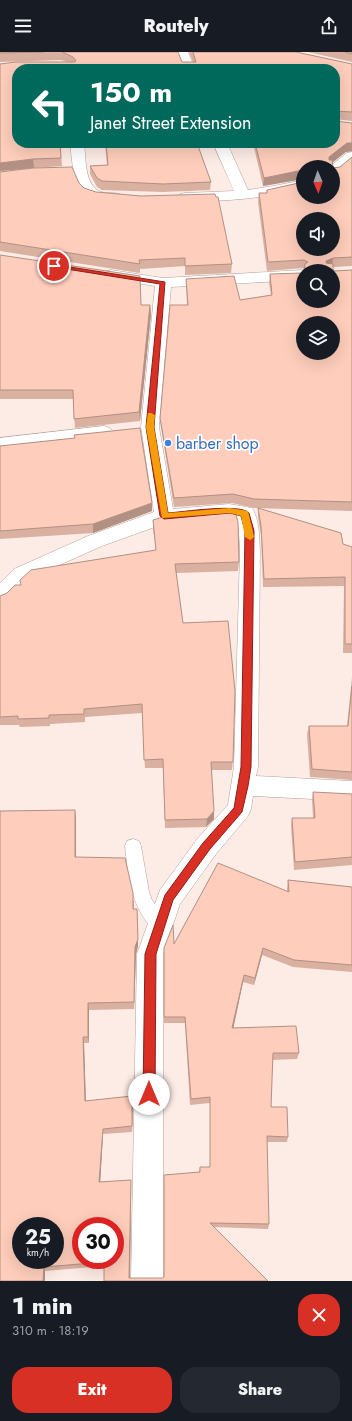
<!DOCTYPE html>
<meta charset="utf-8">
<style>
body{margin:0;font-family:Jost,sans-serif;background:#242831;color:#f1f3f6;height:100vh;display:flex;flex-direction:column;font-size:15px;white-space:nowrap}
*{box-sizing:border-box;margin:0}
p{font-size:13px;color:#9ea1a6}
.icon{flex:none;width:22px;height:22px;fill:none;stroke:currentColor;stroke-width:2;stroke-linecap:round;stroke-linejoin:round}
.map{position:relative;height:1229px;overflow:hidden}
.details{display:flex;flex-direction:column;background:#171b24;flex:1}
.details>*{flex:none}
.banner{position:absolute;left:12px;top:12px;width:328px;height:84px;border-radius:16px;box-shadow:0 4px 16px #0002;background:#00695c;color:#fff;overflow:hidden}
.needle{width:26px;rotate:178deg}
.tools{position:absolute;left:296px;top:108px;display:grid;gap:8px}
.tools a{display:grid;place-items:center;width:44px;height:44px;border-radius:50%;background:#171b24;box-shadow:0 4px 16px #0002;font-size:20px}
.speed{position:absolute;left:12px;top:1165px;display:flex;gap:8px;font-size:20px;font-weight:700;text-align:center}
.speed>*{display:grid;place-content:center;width:52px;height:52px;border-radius:50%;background:#171b24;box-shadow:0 4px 16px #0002;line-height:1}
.speed small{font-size:10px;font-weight:400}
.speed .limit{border:6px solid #d22;background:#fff;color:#111}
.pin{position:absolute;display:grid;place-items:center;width:34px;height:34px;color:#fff;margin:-17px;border:2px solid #fff;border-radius:50%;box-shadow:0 1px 4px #0007}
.me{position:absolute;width:44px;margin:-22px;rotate:0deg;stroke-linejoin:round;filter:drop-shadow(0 0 3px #0008)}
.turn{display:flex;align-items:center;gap:14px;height:84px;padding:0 12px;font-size:18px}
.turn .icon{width:52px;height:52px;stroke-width:2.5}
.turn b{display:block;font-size:28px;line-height:34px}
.round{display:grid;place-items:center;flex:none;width:42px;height:42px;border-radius:16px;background:#242831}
.overview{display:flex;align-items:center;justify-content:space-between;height:68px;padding:0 12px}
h1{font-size:24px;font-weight:800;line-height:30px}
.cta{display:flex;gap:8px;margin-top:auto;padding:8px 12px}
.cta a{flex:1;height:46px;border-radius:16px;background:#d93025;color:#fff;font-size:16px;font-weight:800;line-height:46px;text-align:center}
.cta a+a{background:#242831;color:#f1f3f6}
header{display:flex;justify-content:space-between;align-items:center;height:52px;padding:0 12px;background:#171b24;font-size:18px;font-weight:800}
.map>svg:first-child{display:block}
</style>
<header><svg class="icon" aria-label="menu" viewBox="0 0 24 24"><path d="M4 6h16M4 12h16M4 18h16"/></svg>Routely<svg class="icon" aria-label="share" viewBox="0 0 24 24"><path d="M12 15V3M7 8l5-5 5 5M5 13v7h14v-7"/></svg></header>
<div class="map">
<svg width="352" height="1229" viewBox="0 0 352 1229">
<rect width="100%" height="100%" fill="#fdebe5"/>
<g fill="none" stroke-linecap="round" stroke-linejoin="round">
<defs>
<path id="lane" d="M 133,787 L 139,789 L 141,794 L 149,840 L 152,848 L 169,873 L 166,879 L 160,881 C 153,879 151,875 146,869 C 130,846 128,821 125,794 L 127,789 Z"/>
<g id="street">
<polygon points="176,0 188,0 195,17 183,17"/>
<path d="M 70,91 L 84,91 C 86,105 84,134 101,140 C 107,142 114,140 120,142 L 122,145 L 120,148 C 113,150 106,150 98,148 C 72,142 73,113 70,91 Z"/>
<path d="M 213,91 L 227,91 L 248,138 L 274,134 L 303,128 L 303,136 C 272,145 240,148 208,149 C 198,149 189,150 180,148 L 178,145 L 180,142 L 185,141 L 234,139 Z"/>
<polygon points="352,100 352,111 338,122 333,123 333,115 329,115 347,101"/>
<path d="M 111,218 L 163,226 L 303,218 L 306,219 L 303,219 L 303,228 L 171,235 L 159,375 L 173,457 L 229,452 L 252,456 C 260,469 259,485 260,500 L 258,715 L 256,724 L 352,729 L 352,749 L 253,744 L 251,757 L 248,764 L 216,802 L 180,852 L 163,902 L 163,1229 L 131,1229 L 137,902 L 160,838 L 198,786 L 228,753 L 234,715 L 240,500 L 239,479 L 236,467 L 229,466 L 166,471 L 102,494 L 28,527 L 7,549 L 0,552 L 0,531 L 14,517 L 88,484 L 154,460 L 141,375 L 155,234 L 105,226 L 103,223 L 105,220 Z"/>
<polygon points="104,374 110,376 113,380 110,384 0,398 0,386"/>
</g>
</defs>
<use href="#lane" stroke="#b2a29c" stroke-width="1"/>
<use href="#street" stroke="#b2a29c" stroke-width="1"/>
<use href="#lane" fill="#fff" fill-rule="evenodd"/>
<use href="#street" fill="#fff" fill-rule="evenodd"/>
</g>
<g fill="#dab0a1">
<polygon points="0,0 178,0 182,10 193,10 189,0 296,0 352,12 352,69 335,67 335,17 17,17 60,91 62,114 34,116 0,119 0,12 68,10 61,8 0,10"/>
<polygon points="308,0 352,0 352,10"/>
<polygon points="352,71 352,99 346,100 303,115 303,127 263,134 253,91 335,91"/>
<polygon points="105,91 204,91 197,91 211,130 210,138 163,140 102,138 97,135 90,122 90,114 107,113"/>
<polygon points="352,105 352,214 333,215 333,217 334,219 352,218 352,459 254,456 232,451 174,455 161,375 160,366 187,253 186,227 240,248 271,243 269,231 270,222 303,249 304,217 303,216 267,219 258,150 259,141 266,141 267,138 303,130 340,115"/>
<polygon points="0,120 79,131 84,136 232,212 231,221 185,223 185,214 140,217 140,221 0,199"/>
<polygon points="0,203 141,253 150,253 151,262 140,369 75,376 73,347 0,347"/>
<polygon points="75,386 152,459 93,481 0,487 0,394"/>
<polygon points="258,456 343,492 352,495 352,601 343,601 344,534 263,535 261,483 258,465"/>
<polygon points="153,468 239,510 238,519 176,521 183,571 233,707 232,718 211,718 214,759 214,767 206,775 165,776 163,716 145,716 142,661 85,665 85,670 50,672 50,674 20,675 19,673 0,673 0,544 7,541 21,533 156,498 153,477"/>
<polygon points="352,625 352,728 310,725 307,682 309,674 347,674"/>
<polygon points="313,740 352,742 352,813 294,818 291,774 292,766 313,766 312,748"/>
<polygon points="76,766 76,805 134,849 134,857 138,894 136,902 134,957 89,958 89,991 84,991 86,1049 132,1044 133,1050 132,1080 103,1082 100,1130 131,1133 130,1226 163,1226 164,1225 199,1121 200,1115 210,1115 210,1051 190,1053 185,971 164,971 164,896 174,892 287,839 287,836 288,828 352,835 352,920 293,915 262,903 254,933 243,930 233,976 299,1001 297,1007 272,1008 271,1055 288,1085 287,1090 267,1090 269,1172 268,1177 214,1175 268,1229 104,1229 104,1214 45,1219 0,1229"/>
</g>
<g fill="#b29083">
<polygon points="347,91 352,91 352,99 346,100 328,114 329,105"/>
<polygon points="33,107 34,116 0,119 0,111"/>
<polygon points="303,118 303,127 263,134 264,126"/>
<polygon points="333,206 332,215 325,218 326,209"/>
<polygon points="150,253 151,262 140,369 139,360"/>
<polygon points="152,451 152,459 93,481 93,472"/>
<polygon points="75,758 76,766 76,813 75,805"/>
<polygon points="214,759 214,767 206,775 207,767"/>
<polygon points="137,857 138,894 136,902 134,957 134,950 135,895"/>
<polygon points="263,896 262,903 254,933 255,926"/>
<polygon points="244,923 243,930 232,983 232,976"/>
<polygon points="88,951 89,958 89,991 88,985"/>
<polygon points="83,985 84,991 86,1054 85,1049"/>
<polygon points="132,1044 133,1050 132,1080"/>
<polygon points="103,1077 103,1082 100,1135 99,1130"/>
<polygon points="131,1128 131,1133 130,1229 129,1226"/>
<polygon points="44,1215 45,1219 45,1229 43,1229"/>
</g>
<g fill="#fecdbb" stroke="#b29083" fill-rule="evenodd">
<polygon points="0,0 44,0 0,1"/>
<polygon points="62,0 178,0 182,10 196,10 193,0 296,0 352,12 352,60 335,59 335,17 17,17 17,91 60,91 61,106 33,107 0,111 0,12 16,10 74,10 76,9 73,5"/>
<polygon points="345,0 352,0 352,2"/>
<polygon points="335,69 352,71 352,91 347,91 329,105 329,108 332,108 333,115 303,115 303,118 264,126 255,91 335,91"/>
<polygon points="106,91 197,91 211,130 163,132 102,129 97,126 90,114 108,113"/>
<path d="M 352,105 L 352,205 L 333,206 L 326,209 L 326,211 L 333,212 L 333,217 L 334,219 L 352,218 L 352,450 L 254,447 L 233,442 L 174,446 L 160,366 L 170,253 L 188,253 L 186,227 L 234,224 L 240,248 L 272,243 L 270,222 L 303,221 L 303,249 L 333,249 L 333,219 L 304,219 L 305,212 L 308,210 L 304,208 L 268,210 L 259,141 L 267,141 L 267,138 L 303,130 L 303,145 L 333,145 L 333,116 L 340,115 ZM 303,167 L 333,167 L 333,197 L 303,197 ZM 303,271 L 333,271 L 333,301 L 303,301 Z"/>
<polygon points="72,115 79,131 84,136 96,140 141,144 215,142 216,145 218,145 232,212 185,214 185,206 139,208 140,212 0,190 0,120 33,116"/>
<polygon points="0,203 140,224 141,253 150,253 139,360 74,367 73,338 0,338"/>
<polygon points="140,376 152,451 93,472 0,479 0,394 75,386 74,383"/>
<polygon points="258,456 341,481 343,492 352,495 352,592 345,592 345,525 264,527 261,474"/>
<polygon points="235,459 238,470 239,510 175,512 183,571 228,569 235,639 233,710 211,710 214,759 207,767 165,768 163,707 144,708 142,652 84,657 84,662 49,663 49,666 18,667 18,664 0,665 0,544 7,541 15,533 21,533 20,528 31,518 156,498 153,468 166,464"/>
<polygon points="352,634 352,720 312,717 309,674 348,674"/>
<polygon points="313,740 352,742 352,805 295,810 292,766 315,766"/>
<path d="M 75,758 L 75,805 L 125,806 L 133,841 L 133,857 L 137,857 L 138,887 L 135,895 L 134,950 L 88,951 L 88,985 L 83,985 L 85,1049 L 132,1044 L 132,1074 L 103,1077 L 99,1130 L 131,1128 L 129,1226 L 163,1226 L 164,1225 L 164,1123 L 200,1120 L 200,1115 L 210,1115 L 210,1045 L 191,1047 L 185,965 L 164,965 L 164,896 L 173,873 L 174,892 L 218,811 L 289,840 L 288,828 L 352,835 L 352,913 L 294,908 L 263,896 L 255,926 L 244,923 L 232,976 L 296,974 L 299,1001 L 273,1001 L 271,1055 L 287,1055 L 288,1085 L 267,1084 L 269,1172 L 210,1171 L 268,1229 L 104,1229 L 104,1210 L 44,1215 L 43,1229 L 0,1229 L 0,759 ZM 21,1174 L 55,1174 L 55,1208 L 21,1208 ZM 81,1174 L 115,1174 L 115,1208 L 81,1208 Z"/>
</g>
<path fill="#d93025" stroke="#8d1f18" d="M 51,212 L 165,230 L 154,375 L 168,461 C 183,460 240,451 249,461 L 254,479 L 251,715 L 248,734 L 242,760 L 210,797 L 173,848 L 156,902 L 155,1042 L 153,1047 L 149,1048 L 145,1047 L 143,1042 L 145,902 L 165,843 L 203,791 L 234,756 L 241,715 L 245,479 L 241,464 L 230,461 L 164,467 L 160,464 L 146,375 L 160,232 L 54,215 L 51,215 Z"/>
<polygon fill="#f59e0b" points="148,361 151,361 155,363 154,375 168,461 230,456 248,459 254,485 252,487 250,488 245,485 241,464 230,461 162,466 146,375"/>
<circle fill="#3f7fe0" stroke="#fff" stroke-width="1.5" cx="168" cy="391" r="4"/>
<g text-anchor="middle" stroke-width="3.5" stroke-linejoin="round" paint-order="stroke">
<g font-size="16" fill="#366cbe" stroke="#fff" text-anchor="start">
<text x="176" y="397">barber shop</text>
</g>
</g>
</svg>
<div class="tools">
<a><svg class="needle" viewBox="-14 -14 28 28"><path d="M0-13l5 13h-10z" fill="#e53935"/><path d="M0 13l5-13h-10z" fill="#9ea1a6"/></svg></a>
<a><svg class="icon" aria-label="sound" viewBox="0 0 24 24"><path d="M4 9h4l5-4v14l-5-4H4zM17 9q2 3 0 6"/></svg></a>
<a><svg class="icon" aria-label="search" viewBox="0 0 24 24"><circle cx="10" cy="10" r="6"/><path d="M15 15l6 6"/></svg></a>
<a><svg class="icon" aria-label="layers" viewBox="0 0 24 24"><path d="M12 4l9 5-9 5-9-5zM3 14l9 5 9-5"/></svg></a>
</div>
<div class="speed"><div>25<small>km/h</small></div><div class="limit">30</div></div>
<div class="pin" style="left:54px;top:214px;background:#d93025"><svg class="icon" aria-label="arrive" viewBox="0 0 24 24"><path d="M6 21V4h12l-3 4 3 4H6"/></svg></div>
<svg class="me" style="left:149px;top:1042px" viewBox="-20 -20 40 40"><circle r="19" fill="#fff"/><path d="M0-13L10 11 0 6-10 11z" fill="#d93025"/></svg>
<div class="banner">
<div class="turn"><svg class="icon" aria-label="left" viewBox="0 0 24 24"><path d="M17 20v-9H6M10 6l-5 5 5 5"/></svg><div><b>150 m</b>Janet Street Extension</div></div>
</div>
</div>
<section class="details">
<div class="overview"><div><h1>1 min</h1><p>310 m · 18:19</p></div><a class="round" style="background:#d93025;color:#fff"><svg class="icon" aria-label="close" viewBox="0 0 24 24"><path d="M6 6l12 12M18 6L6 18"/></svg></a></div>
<div class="cta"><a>Exit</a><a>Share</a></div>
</section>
